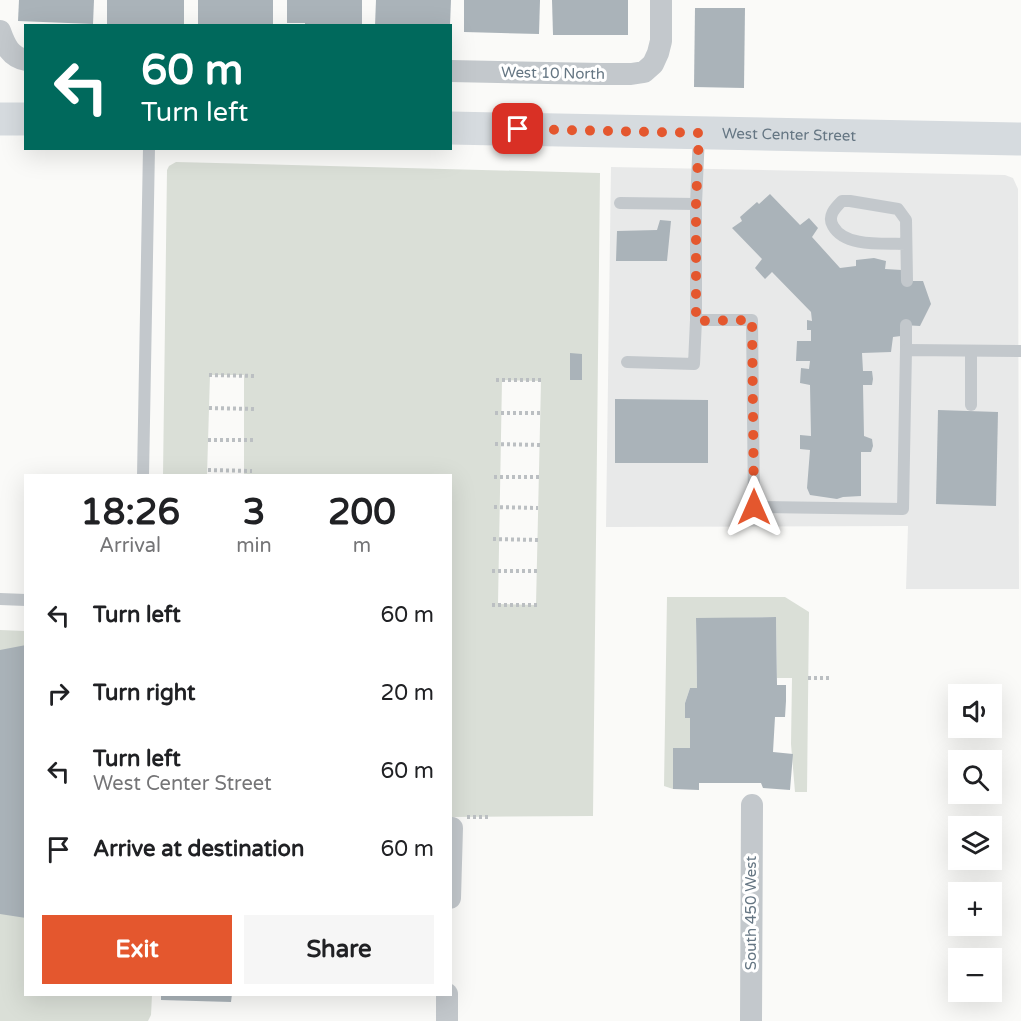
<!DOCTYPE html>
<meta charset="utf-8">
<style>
body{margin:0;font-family:"Varela Round",sans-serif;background:#f6f6f6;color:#202124;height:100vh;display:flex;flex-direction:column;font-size:22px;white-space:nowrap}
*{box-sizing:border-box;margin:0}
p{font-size:20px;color:#757577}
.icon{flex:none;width:33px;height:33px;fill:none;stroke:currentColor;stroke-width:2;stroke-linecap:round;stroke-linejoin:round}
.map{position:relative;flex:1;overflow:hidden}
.details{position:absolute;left:24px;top:474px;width:428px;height:522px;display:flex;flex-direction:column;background:#fff;border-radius:0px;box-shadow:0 6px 24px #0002}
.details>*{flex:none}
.banner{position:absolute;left:24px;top:24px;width:428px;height:126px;border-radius:0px;box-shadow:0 6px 24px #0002;background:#00695c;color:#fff;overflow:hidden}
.controls{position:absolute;left:948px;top:684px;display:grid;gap:12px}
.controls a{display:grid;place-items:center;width:54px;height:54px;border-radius:0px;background:#fff;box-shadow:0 6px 24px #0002;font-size:30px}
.pin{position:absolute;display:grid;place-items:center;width:51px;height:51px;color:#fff;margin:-26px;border-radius:12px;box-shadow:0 3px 9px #0006}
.me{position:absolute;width:66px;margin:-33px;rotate:0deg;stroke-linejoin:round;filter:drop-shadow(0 0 4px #0008)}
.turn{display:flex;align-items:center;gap:21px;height:126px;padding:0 18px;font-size:27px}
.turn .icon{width:78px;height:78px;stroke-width:2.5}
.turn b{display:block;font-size:42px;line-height:51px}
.eta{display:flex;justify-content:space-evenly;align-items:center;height:102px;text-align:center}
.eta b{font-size:36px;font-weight:700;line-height:42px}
.primary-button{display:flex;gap:12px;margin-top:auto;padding:12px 18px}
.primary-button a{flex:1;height:69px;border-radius:0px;background:#e4572e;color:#fff;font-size:24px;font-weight:700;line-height:69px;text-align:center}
.primary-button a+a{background:#f6f6f6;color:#202124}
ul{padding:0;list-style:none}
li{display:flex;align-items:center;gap:18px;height:78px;padding:0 18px}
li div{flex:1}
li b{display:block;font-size:22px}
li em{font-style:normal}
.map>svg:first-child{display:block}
</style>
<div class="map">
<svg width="1021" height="1021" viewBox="0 0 1021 1021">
<rect width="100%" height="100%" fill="#fafaf8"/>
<polygon fill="#e8e9e9" points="611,167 1005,175 1013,178 1018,189 1019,589 906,589 908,526 606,527"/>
<g fill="#dadfd7" fill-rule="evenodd">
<path d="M 176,162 L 600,173 L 593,816 L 450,817 L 450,476 L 244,475 L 244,375 L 210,375 L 207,475 L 163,476 L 167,170 L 169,166 ZM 502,380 L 541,381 L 536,605 L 498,604 Z"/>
<polygon points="667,597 785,597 809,612 807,792 795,792 791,744 792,678 777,678 776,617 696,619 697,688 690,688 685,703 690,718 690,748 673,749 673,789 664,786"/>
<polygon points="0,630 25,631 26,994 152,995 151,1015 148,1021 0,1021"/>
</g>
<g fill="#aab3b9">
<polygon points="19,0 94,0 93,24 18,21"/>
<rect x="107" y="0" width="77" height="25"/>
<rect x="198" y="0" width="75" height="26"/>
<polygon points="287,0 362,0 362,26 305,26 305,23 287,23"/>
<polygon points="376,0 451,0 450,26 375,26"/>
<polygon points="464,0 540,0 539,34 464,32"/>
<polygon points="552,0 628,0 628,35 553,35"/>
<polygon points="695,8 745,8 744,88 694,87"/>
<polygon points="770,194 800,225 809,218 818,228 812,237 840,268 856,266 856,260 874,258 886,261 885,269 902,270 903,281 923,281 931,304 920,326 903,325 901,336 893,337 891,352 862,353 863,371 872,371 873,379 872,385 863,385 864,436 872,439 873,446 871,452 861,452 861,496 843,497 837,499 810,495 807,488 810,450 800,449 800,435 811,436 810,385 800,383 801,368 809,369 810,361 796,361 797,341 811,341 811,330 807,330 807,320 812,321 811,312 772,272 765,279 755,268 762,259 732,228 742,221 740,217 757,202 759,204"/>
<polygon points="660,220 671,221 667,261 616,261 617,231 657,230"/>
<polygon points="570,353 582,354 582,380 570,380"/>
<polygon points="615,399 708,400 708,463 615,463"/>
<polygon points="938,410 998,412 996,506 936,504"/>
<polygon points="776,617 777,685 786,685 786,701 785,717 775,717 773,752 793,754 790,790 763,788 761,783 699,783 699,790 673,789 673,748 690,748 690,718 685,718 685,703 690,688 697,688 696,618"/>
<polygon points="26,645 26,918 0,914 0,650"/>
<polygon points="161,994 232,994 231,1002 161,1000"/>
</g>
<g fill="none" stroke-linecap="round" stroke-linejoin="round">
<g stroke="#bbbfc2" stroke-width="4" stroke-dasharray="3 3" stroke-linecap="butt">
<polyline points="209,375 254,376"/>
<polyline points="496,380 541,380"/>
<polyline points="209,408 254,409"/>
<polyline points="495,413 540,413"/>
<polyline points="208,440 253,440"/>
<polyline points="495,444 540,445"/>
<polyline points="208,470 252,471"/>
<polyline points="494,477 539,477"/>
<polyline points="494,507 538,508"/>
<polyline points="493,539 538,540"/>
<polyline points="492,571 537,571"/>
<polyline points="492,605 537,605"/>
<polyline points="808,678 830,678"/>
<polyline points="467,817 488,817"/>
</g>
<g stroke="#c3c8cc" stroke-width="12">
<polyline points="620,203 696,204 696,320"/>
<polyline points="696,204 699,134"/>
<path d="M 906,244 C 885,243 845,248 833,226 C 827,216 835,208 842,201 L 850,201 L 898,209 L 906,220 L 907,281"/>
<polyline points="906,325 906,350"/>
<polyline points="627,362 694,364 696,320 752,320 754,507 903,509 906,350 1021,351"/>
<polyline points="971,405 971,351"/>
<polyline points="143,476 149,148"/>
<polyline points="0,599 26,600"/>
</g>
<g stroke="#c3c8cc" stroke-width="22">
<path d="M 0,31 C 5,45 10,57 26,60"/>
<polyline points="450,71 601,74 631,74 644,72 653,64 658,53 661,41 661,0"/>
<polyline points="450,898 452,828"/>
<polyline points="447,1021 447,994"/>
<polyline points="751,1021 752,805"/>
</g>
<g stroke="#d6dbdf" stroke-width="33">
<polyline points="0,119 26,119"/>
<path id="s1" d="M 450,128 L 1021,139"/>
</g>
</g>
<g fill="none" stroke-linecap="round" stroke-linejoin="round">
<polyline stroke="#e4572e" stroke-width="10" stroke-dasharray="0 18" points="518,129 699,133 696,204 696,321 752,320 754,507"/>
</g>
<g text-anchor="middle" stroke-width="6" stroke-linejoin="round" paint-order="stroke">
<g font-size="15" fill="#657683" stroke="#fff">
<text transform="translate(553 73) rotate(1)" y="5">West 10 North</text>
<text dy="5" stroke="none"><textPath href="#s1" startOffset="339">West Center Street</textPath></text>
<text transform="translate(751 913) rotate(-90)" y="5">South 450 West</text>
</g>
</g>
</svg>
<div class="controls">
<a><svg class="icon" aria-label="sound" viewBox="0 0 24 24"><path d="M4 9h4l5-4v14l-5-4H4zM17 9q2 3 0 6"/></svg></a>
<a><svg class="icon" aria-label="search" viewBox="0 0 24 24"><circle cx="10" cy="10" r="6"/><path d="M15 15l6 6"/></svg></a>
<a><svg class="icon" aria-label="layers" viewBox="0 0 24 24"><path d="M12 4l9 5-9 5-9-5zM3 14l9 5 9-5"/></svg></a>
<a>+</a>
<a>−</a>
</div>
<div class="pin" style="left:518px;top:129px;background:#d93025"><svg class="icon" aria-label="arrive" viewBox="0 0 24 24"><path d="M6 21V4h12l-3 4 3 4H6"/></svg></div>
<svg class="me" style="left:754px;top:507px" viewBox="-20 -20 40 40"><path d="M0-17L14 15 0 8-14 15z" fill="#e4572e" stroke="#fff" stroke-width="4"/></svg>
<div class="banner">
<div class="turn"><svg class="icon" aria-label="left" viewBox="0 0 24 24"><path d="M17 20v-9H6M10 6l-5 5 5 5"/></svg><div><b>60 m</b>Turn left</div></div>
</div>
<section class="details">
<div class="eta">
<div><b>18:26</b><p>Arrival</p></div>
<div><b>3</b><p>min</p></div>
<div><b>200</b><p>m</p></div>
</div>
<ul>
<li><svg class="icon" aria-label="left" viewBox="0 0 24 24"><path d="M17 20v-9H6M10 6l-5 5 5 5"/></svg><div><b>Turn left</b></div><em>60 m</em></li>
<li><svg class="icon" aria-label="right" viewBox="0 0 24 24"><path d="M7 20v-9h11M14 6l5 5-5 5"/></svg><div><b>Turn right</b></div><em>20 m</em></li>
<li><svg class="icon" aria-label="left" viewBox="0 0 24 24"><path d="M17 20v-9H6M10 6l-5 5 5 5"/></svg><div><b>Turn left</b><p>West Center Street</p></div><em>60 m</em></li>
<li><svg class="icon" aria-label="arrive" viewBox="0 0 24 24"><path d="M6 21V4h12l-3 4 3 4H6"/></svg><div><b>Arrive at destination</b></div><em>60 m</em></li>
</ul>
<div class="primary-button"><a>Exit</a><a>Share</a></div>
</section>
</div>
